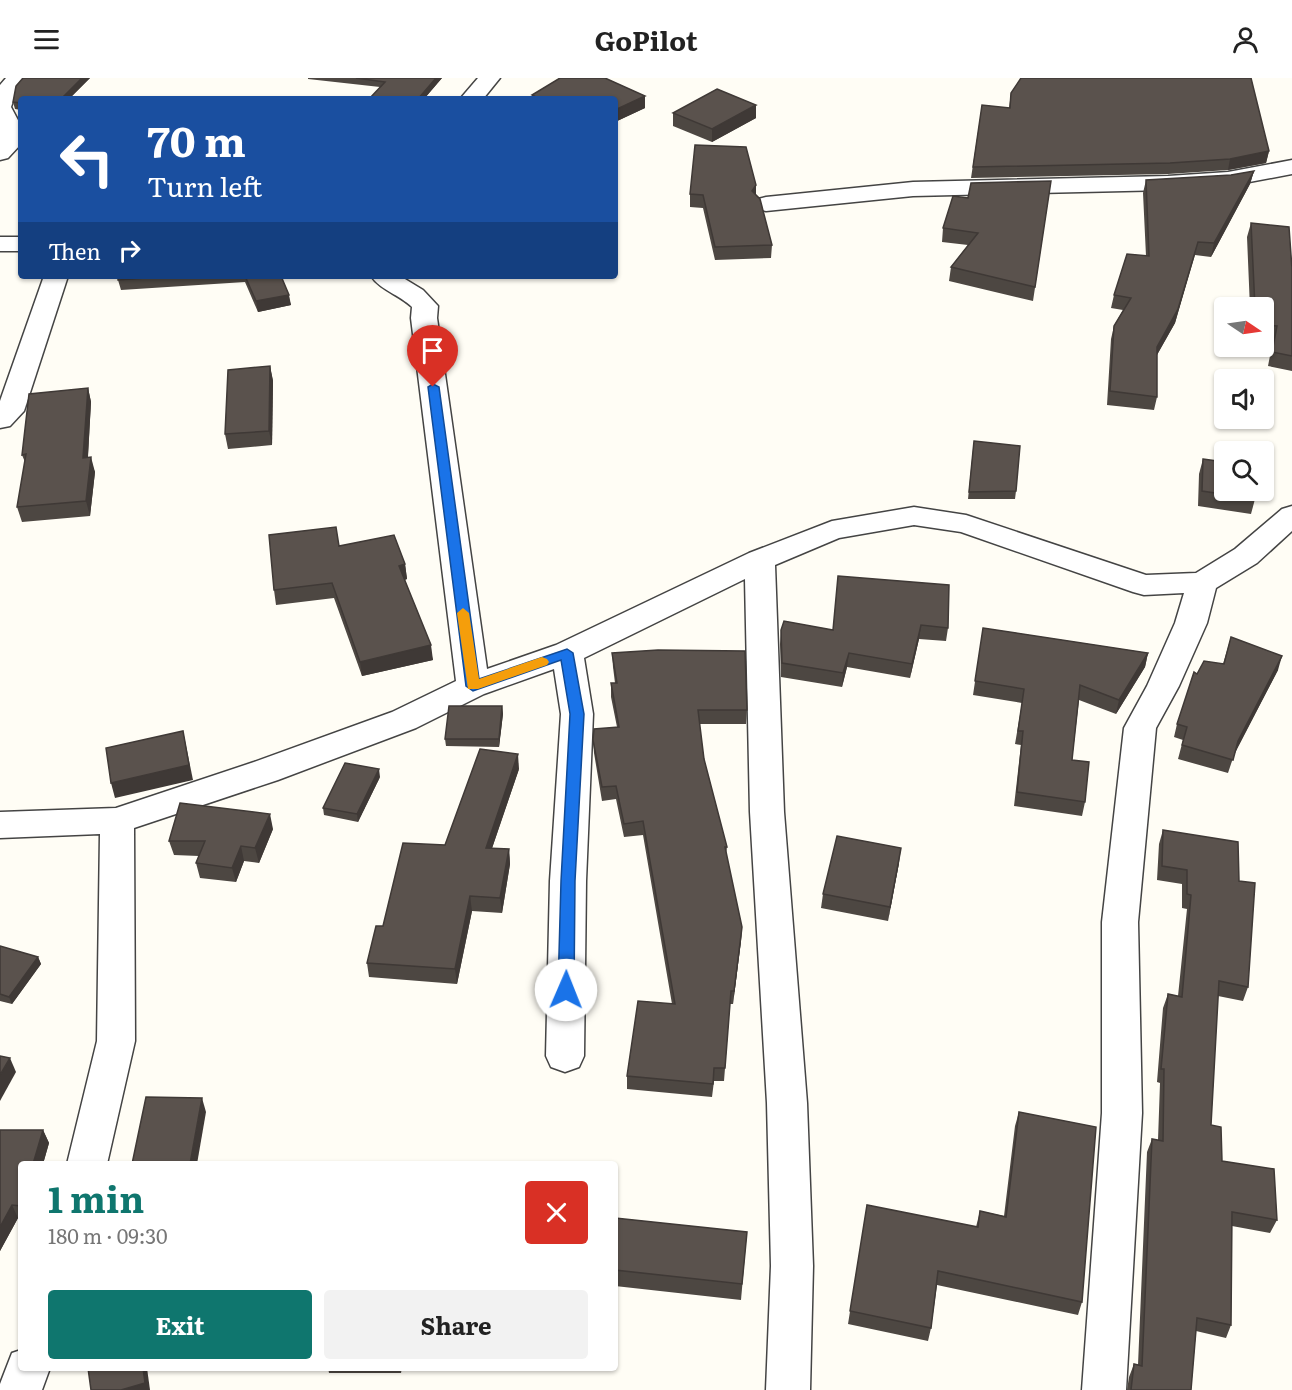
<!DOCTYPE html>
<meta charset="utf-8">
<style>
body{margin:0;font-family:Literata,serif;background:#f2f2f2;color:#222;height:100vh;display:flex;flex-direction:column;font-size:22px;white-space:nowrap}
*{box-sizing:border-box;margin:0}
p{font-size:20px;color:#767676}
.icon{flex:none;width:33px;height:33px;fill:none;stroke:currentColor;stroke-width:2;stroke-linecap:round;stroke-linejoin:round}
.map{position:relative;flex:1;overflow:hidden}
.drawer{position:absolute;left:18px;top:1083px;width:600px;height:210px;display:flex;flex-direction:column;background:#fff;border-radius:6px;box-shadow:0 2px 4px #0004}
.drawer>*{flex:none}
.hud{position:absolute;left:18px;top:18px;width:600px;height:183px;border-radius:6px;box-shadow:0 2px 4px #0004;background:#1a4fa0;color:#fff;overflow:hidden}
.needle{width:39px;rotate:103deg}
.fabs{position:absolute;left:1214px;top:219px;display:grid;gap:12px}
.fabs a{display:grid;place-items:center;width:60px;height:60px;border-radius:6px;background:#fff;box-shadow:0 2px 4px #0004;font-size:30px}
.pin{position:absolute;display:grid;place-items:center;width:51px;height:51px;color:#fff;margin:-62px -26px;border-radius:50% 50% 50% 0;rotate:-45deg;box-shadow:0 0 6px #0007}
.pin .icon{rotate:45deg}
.me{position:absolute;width:66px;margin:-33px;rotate:1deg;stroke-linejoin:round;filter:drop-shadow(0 0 4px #0008)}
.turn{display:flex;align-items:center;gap:21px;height:126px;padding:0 30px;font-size:27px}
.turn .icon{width:78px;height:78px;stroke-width:2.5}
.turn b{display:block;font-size:42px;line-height:51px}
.then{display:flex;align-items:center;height:57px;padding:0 30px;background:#0003;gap:12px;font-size:22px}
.round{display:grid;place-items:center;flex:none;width:63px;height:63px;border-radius:6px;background:#f2f2f2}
.head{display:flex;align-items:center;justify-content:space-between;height:102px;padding:0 30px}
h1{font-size:36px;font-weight:700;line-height:45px;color:#0f766e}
.primary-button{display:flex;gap:12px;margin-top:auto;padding:12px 30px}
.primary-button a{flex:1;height:69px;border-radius:6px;background:#0f766e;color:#fff;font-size:24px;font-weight:700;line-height:69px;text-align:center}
.primary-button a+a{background:#f2f2f2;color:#222}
header{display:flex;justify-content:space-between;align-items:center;height:78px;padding:0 30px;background:#fff;font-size:27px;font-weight:700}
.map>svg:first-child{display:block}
</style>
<header><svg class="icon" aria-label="menu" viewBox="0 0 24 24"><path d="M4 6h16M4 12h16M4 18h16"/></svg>GoPilot<svg class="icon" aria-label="person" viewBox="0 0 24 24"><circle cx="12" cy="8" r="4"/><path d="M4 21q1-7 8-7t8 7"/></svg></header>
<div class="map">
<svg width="1292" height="1312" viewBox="0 0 1292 1312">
<rect width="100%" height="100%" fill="#fffdf5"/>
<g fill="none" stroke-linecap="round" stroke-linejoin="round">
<defs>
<g id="minor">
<polygon points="6,0 28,0 16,14 11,29 20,46 21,66 8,80 0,82 0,7"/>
<polygon points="478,0 500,0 483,21 460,21"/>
<polygon points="1292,82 1292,96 1228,108 1168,112 913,118 766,133 758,131 754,126 758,121 766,119 913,104 1168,98 1228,94"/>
<rect x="0" y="159" width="21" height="14"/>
<polygon points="44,198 68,198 24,333 10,348 0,350 0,323"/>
<path d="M 371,198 L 400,198 L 423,212 L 438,228 L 437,240 L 487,591 L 556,567 L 749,475 L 832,443 L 914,429 L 966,437 L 1146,497 L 1196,495 L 1235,471 L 1282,431 L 1292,428 L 1292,453 L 1257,485 L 1216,510 L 1207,545 L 1179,608 L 1156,650 L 1138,844 L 1142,1035 L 1126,1312 L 1082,1312 L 1102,1035 L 1102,844 L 1124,650 L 1147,608 L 1175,545 L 1184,515 L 1144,517 L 1133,514 L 961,454 L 914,447 L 839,460 L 775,487 L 784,734 L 807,1025 L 813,1188 L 810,1312 L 766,1312 L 771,1188 L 767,1025 L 750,734 L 745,501 L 584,580 L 593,636 L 586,803 L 584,978 L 579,989 L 565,994 L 551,989 L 546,978 L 550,803 L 561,636 L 554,591 L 484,616 L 416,650 L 278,702 L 134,750 L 135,963 L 107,1086 L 67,1086 L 97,963 L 100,756 L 0,760 L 0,734 L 116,730 L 254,684 L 392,634 L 456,603 L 411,240 L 412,229 C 400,217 380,212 371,198 Z"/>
<polygon points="21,1272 21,1290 50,1290 42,1312 0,1312 0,1306 12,1275"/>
</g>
</defs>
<use href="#minor" stroke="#444" stroke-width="3"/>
<use href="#minor" fill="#fff" fill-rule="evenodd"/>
</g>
<g fill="#4d4742">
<polygon points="23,0 90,0 69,21 21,21 21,32 15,31 13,24"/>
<polygon points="308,0 442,0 424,21 380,9 308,1"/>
<polygon points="560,0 605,0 645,18 645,30 615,44 615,21 532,21 532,17"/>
<polygon points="1011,15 1269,73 1266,85 1228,92 1168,96 971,100 982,27 1009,30"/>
<polygon points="756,27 756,40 712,64 673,48 673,35"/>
<polygon points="1254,93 1250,106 1211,179 1195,177 1175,245 1157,277 1157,319 1154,332 1107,327 1111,261 1114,248 1123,232 1111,230 1114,217 1146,178 1143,115 1146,102 1231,97"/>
<polygon points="1051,103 1033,223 949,203 951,189 968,167 942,164 943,150 968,120"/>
<polygon points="756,107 756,117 772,167 771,180 715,182 703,130 690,129 690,116"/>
<polygon points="1251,145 1292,191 1292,293 1268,288 1273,262 1263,261 1263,230 1250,230 1247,159"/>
<polygon points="118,198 281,198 291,227 258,234 245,204 121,212 118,202"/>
<polygon points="270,288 273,303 272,367 228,371 225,356"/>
<polygon points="88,310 91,324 88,379 95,394 90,438 22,444 17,429 25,384 22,377"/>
<polygon points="973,371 1016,413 1015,421 968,421"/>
<polygon points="1203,381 1255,421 1251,436 1198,428 1199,396"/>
<polygon points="339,468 405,486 407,501 405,502 433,582 362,598 334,520 276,527 274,512"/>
<polygon points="949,507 948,550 946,563 919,561 910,600 847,589 842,609 781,599 780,566 781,552 833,552"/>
<polygon points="983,550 1148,575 1145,589 1116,636 1079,622 1072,682 1085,724 1082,738 1014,728 1021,667 1015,666 1022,625 973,617"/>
<polygon points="1231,559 1278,592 1235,674 1228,695 1178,681 1183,662 1174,659 1177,646 1197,596 1223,586"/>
<polygon points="612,575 747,632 746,646 699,646 704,681 727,769 726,776 742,849 741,863 733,926 730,926 724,1003 714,1003 712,1019 627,1011 627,998 672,926 643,757 624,759 616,721 602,723 594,675 593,662 617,649 611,619 611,605 615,605 613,589"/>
<polygon points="502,628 503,636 499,669 446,668 445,661"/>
<polygon points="519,691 492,770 509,771 510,786 502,835 472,833 457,906 369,899 367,885 445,767"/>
<polygon points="380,699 358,744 324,737 323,730"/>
<polygon points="273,751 259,785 244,783 236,804 200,800 196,785 199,778 174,777 169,763"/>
<polygon points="1163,752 1239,803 1248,909 1243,923 1218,918 1211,1047 1222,1083 1277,1142 1270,1155 1232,1148 1231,1247 1226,1260 1196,1253 1191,1312 1127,1312 1129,1299 1134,1286 1138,1287 1147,1074 1152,1061 1158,1062 1160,1005 1157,1004 1163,930 1168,916 1178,918 1187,831 1182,830 1182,806 1157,802 1159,766"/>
<polygon points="899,785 888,843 821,830 823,816"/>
<polygon points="0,868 38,879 41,886 12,926 0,923"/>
<polygon points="1019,1034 1082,1224 1078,1237 937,1207 931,1250 928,1263 848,1246 867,1127 976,1149 980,1133 1004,1138 1015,1048"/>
<polygon points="0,1052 43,1052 49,1065 43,1086 21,1086 21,1140 18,1140 0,1173"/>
<polygon points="615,1140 747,1154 741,1222 615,1208"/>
<polygon points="328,1290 402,1290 401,1295 329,1295"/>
</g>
<g fill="#3f3936">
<polygon points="82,0 90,0 69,21 61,21"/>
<polygon points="436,0 442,0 424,21 418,21"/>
<polygon points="645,18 645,30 615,44 615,32"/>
<polygon points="756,27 756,40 712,64 712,51"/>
<polygon points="1269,73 1266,85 1228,92 1230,81"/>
<polygon points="1254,93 1250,106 1211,179 1214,165"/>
<polygon points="756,107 756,120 752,113"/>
<polygon points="1198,164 1175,245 1154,282 1157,269"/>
<polygon points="289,217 291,227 258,234 256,223"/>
<polygon points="270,288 273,303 272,367 269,353"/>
<polygon points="88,310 91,324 87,394 83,380"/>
<polygon points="91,379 95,394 90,438 86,423"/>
<polygon points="405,486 407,501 401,502 399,488"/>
<polygon points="921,547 919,561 910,600 912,586"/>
<polygon points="431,567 433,582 362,598 360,584"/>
<polygon points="849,575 847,589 842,609 843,595"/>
<polygon points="1148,575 1145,589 1116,636 1119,622"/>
<polygon points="1282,578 1278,592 1234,677 1238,663"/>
<polygon points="502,628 503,636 499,669 499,661"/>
<polygon points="183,653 193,702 115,720 111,705"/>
<polygon points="518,676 519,691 487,785 486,770"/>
<polygon points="379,691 380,699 358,744 357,736"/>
<polygon points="270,736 273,751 259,785 255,770"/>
<polygon points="241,768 244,783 236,804 232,790"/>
<polygon points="901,770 899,785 888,843 890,829"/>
<polygon points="509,771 510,786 502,835 500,820"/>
<polygon points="470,818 472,833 457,906 455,891"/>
<polygon points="742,849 741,863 733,926 734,913"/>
<polygon points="38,879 41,886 12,926 9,919"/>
<polygon points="10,980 16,994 0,1023 0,997"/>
<polygon points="202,1020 206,1034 197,1086 190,1086"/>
<polygon points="43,1052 49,1065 43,1086 33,1086"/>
<polygon points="12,1127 18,1140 0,1173 0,1149"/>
<polygon points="143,1290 147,1290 150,1312 121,1312"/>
</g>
<g fill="#5a524d" stroke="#3f3936" stroke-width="1.5">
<polygon points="23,0 82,0 61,21 21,21 21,25 13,24 16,8"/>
<polygon points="356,0 436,0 418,21 369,21 385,4"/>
<polygon points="560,0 605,0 645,18 615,32 615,21 540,21 532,17"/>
<polygon points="1021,0 1251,0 1269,73 1230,81 1170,85 973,89 982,27 1010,30 1011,15"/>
<polygon points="717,11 756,27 712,51 673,35"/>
<polygon points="695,67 746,69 756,107 752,113 760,121 772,167 715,169 703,117 690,116"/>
<polygon points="1254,93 1214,165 1198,164 1178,231 1157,269 1157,319 1110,313 1114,248 1131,220 1114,217 1127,176 1149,178 1146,102 1231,97"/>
<polygon points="1051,103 1035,209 951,189 978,155 943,150 953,118 968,120 971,105"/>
<polygon points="1251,145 1289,149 1292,191 1292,278 1272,274 1277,248 1263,247 1263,230 1255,230"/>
<polygon points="118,198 176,198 118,202"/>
<polygon points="245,198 281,198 289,217 256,223"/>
<polygon points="270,288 269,353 225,356 228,292"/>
<polygon points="88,310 83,380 91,379 86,423 17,429 26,376 22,377 29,316"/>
<polygon points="974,363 1020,368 1016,413 969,414"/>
<polygon points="1203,381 1224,384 1224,412 1255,412 1255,421 1202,413"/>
<polygon points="336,449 339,468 394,457 405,486 399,488 431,567 360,584 332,505 274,512 269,457"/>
<polygon points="838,498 949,507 948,550 921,547 912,586 849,575 843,595 782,585 781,552 784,543 833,552"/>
<polygon points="983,550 1148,575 1119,622 1080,607 1072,682 1089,684 1085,724 1017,714 1023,653 1018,653 1024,611 975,603"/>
<polygon points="1231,559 1282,578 1238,663 1233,682 1182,667 1187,649 1177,646 1194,594 1197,596 1204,583 1224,586"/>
<polygon points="658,572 745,573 747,632 698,632 704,681 727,769 725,769 742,849 734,913 731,913 725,990 714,990 713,1006 627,998 638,923 675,926 643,743 624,746 616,708 602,709 593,662 594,651 619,649 611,605 617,605 612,575"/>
<polygon points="449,628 502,628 499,661 445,661"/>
<polygon points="183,653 189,687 111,705 106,670"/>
<polygon points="480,671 518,676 486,770 509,771 500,820 470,818 455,891 367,885 376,848 383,848 403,765 445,767"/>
<polygon points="345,685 379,691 357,736 323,730"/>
<polygon points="180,725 270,736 255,770 241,768 232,790 196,785 205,763 169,763"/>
<polygon points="1163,752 1238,764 1239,803 1255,805 1248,909 1219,903 1211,1047 1221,1049 1222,1083 1274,1091 1277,1142 1232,1134 1231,1247 1197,1240 1191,1312 1131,1312 1134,1286 1142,1288 1152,1061 1163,1063 1164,991 1161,991 1168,916 1182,919 1191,817 1187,816 1187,792 1162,788"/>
<polygon points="837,758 901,770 890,829 823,816"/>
<polygon points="0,868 38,879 9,919 0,916"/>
<polygon points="0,978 10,980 0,997"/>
<polygon points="146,1019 202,1020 190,1086 132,1086"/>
<polygon points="1019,1034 1096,1049 1082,1224 938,1193 931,1250 850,1233 867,1127 978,1149 980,1133 1006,1139"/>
<polygon points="0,1052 43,1052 33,1086 21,1086 21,1128 12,1127 0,1149"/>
<polygon points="615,1140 747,1154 742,1206 615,1192"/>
<polygon points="88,1290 143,1290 145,1305 121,1312 91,1312"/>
</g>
<polygon fill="#1a73e8" stroke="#114b97" stroke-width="1.5" points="433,306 439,309 479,601 567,571 573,575 584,636 575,803 574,912 572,917 566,918 561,917 558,912 561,803 570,636 561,582 473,613 466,608 428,309"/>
<polygon fill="#f59e0b" points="463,530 469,535 479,601 542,579 547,581 549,584 547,587 478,611 468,611 457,535"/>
</svg>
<div class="fabs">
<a><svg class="needle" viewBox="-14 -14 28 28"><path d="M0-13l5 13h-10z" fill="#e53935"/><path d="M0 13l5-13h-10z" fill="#767676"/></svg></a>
<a><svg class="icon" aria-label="sound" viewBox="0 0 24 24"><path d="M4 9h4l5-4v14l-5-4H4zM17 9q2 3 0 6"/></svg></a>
<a><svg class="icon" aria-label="search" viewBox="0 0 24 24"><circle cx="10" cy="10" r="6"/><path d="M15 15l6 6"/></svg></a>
</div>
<div class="pin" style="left:433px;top:309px;background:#d93025"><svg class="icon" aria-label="arrive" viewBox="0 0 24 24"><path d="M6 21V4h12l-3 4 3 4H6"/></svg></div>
<svg class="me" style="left:566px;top:912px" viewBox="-20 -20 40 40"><circle r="19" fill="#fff"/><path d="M0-13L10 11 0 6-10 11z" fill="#1a73e8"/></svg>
<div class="hud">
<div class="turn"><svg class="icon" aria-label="left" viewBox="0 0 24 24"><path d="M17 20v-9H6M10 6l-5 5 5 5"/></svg><div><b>70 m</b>Turn left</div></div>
<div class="then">Then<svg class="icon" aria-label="right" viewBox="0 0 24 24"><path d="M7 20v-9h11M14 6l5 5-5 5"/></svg></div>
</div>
<section class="drawer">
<div class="head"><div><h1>1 min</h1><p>180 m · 09:30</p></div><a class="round" style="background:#d93025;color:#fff"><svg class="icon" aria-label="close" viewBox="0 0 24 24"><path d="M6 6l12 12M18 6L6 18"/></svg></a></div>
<div class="primary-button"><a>Exit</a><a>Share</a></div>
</section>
</div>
